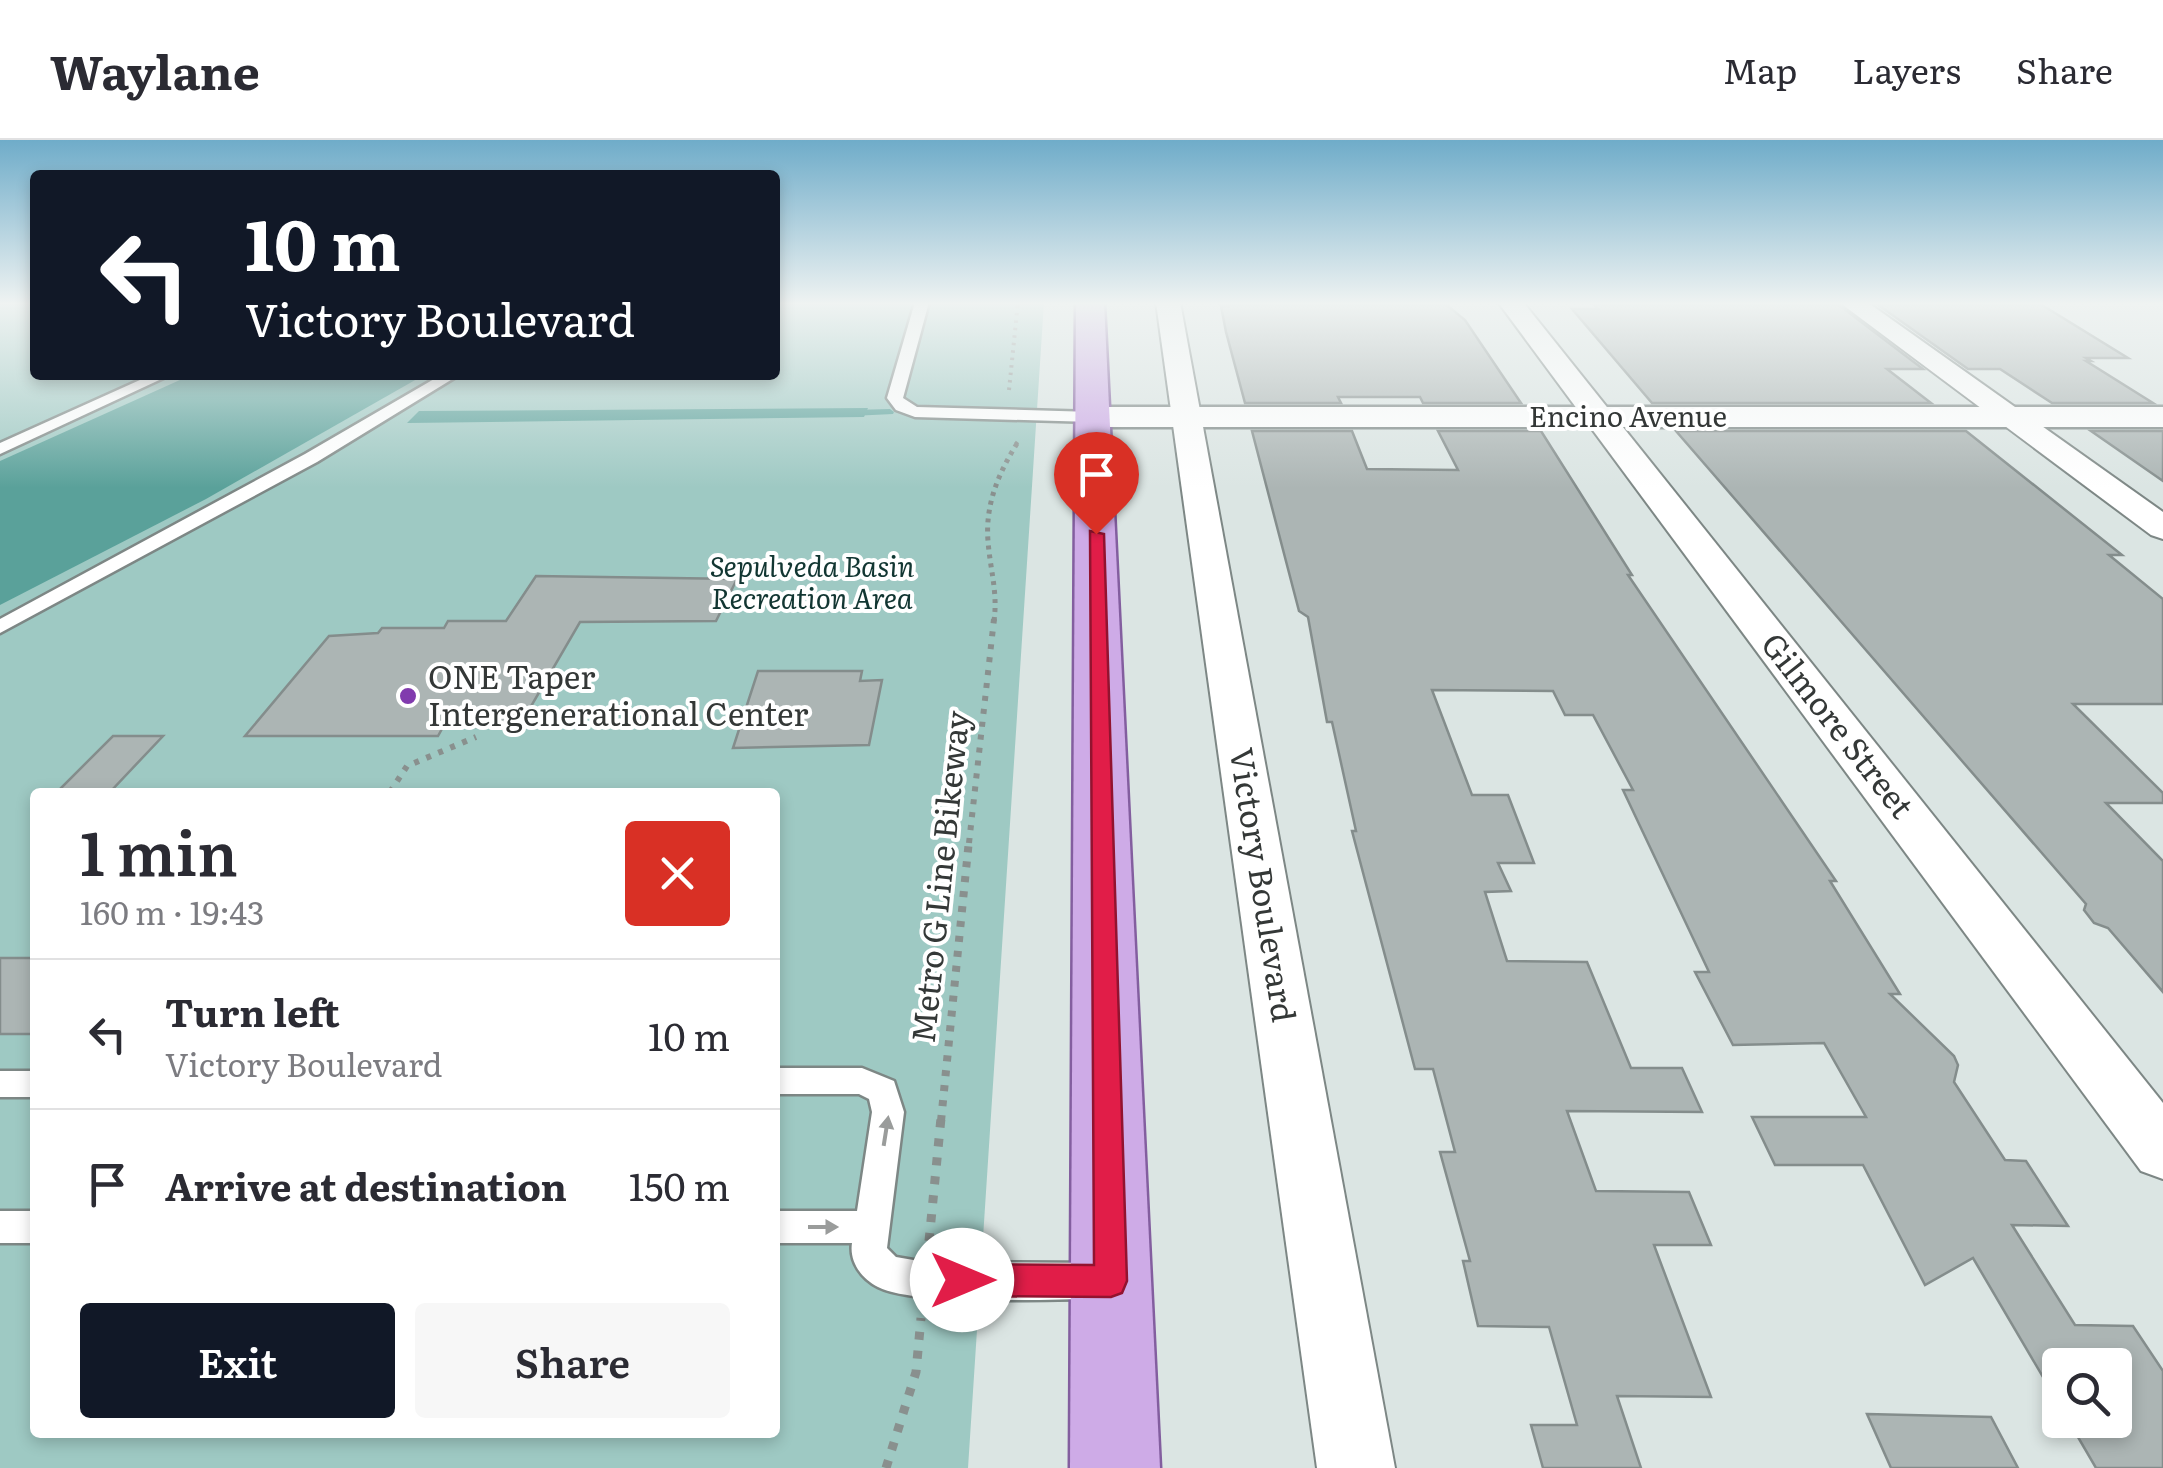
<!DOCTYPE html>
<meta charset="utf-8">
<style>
body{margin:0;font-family:Literata,serif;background:#f7f7f7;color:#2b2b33;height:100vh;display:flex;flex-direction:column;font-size:38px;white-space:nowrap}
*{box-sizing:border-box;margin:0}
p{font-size:32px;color:#7c7c81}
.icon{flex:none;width:55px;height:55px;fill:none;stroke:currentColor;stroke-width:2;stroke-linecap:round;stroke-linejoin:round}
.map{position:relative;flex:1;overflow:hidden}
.drawer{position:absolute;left:30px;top:648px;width:750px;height:650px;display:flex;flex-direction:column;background:#fff;border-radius:10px;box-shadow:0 5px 15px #0003}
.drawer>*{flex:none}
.hud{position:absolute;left:30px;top:30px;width:750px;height:210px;border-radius:10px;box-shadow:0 5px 15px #0003;background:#111827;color:#fff;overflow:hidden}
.controls{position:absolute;left:2042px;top:1208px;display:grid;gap:20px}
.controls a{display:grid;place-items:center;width:90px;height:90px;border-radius:10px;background:#fff;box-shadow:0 5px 15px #0003;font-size:50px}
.pin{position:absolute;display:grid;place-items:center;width:85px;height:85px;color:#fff;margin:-102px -42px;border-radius:50% 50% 50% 0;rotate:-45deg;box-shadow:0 0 10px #0007}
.pin .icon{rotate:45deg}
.me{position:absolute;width:110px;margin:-55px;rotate:90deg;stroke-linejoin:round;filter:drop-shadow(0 0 8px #0008)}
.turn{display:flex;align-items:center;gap:35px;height:210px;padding:0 50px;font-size:45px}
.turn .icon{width:130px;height:130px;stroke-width:2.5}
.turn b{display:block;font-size:70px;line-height:85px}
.round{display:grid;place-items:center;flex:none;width:105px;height:105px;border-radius:10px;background:#f7f7f7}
.overview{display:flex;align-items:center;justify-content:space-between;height:170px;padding:0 50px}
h1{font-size:60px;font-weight:600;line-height:75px}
.cta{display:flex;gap:20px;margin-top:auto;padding:20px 50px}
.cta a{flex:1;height:115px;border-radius:10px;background:#111827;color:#fff;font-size:40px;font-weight:600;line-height:115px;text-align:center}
.cta a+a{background:#f7f7f7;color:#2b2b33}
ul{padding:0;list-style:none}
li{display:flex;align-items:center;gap:30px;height:150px;padding:0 50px;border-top:2px solid #e1e1e2}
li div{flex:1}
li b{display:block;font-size:38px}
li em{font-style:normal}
header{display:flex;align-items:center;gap:60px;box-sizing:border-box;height:140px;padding:0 50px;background:#fff;border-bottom:2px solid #e1e1e2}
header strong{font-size:48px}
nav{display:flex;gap:55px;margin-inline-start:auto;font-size:35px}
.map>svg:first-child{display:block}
</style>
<header>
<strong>Waylane</strong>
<nav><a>Map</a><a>Layers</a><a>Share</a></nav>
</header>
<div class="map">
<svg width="2163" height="1328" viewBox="0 0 2163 1328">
<rect width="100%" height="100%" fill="#dbe5e3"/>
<path fill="#9ec9c3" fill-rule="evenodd" d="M 0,162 L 35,162 L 35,235 L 775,235 L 775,162 L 1044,162 L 968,1328 L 0,1328 ZM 35,652 L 775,652 L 775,1292 L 35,1292 Z"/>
<g fill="#5aa19a">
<polygon points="191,235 424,235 206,359 0,465 0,321"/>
<polygon points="868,268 864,277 407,283 419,271"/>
</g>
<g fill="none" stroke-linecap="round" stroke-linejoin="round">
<polygon fill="#5aa19a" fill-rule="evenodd" points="890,269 894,272 893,274 851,276 847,273 851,270"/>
</g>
<g fill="#acb5b4" stroke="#848d8c" stroke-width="2.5">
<polygon points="1227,162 1443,162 1465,180 1521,263 1423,263 1420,257 1338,257 1341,263 1245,263 1226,192 1221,166 1228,166"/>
<polygon points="1592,162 1835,162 1923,229 1887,229 1931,263 1652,263 1572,169 1598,169"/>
<polygon points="1874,162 2037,162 2128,218 2086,218 2091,221 2086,221 2153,263 2052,263 2000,229 1968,229"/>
<polygon points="1252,291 1352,291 1367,329 1458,330 1438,291 1541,291 1632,435 1628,435 1836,741 1830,741 1900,854 1890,854 1954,916 1958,925 1954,942 2005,1020 2026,1021 2068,1086 2012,1085 2075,1185 2133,1186 2163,1231 2163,1328 2096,1328 2068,1280 2115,1280 2115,1225 2060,1225 2060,1266 1973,1118 1925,1145 1863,1025 1775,1025 1752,977 1866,977 1824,903 1733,905 1695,832 1709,832 1623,650 1633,650 1593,575 1565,575 1553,551 1432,550 1472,655 1508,655 1534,723 1498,723 1511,751 1485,752 1507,821 1587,822 1631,928 1682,928 1702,972 1567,971 1596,1051 1689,1052 1711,1105 1654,1105 1711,1257 1617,1256 1641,1328 1543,1328 1531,1285 1577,1285 1549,1187 1478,1186 1463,1121 1470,1121 1440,1012 1455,1012 1433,929 1415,929 1352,691 1356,691 1332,582 1327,582 1308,477 1299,471"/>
<polygon points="1676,291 1966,291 2122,415 2109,415 2163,459 2163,564 2073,564 2163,653 2163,663 2106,663 2163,721 2163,852 2108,788 2094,783 2084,770 2086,764"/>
<polygon points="2091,291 2163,291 2163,341"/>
<polygon points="536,436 737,439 716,481 580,482 519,587 443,587 438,596 245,596 329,496 378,493 382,488 444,488 448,481 506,481"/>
<polygon points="758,531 862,531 860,541 882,540 869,605 733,608"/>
<polygon points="113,596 163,596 110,652 57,652"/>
<rect x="0" y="818" width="35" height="76"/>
<polygon points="1867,1274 1991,1277 2018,1328 1891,1328"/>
</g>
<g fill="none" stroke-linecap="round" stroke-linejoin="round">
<defs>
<g id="service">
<polygon points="915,162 929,162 903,258 917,267 1093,272 1101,277 1093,282 915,277 896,270 887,258"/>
<polygon points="151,235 170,235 0,314 0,303"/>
<polygon points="441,235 459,235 317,322 0,493 0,479 305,314"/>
<path d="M 775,928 L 862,928 L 894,941 L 904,972 L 887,1108 L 896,1117 L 925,1122 L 1106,1123 L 1119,1129 L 1124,1141 L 1119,1153 L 1106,1159 C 1055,1158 918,1167 878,1147 C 862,1139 849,1122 852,1103 L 775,1103 L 775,1071 L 857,1071 L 872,972 L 869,959 L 859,954 L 775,954 Z"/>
<rect x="0" y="931" width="35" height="26"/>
<rect x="0" y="1071" width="35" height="32"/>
</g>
<g id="minor">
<polygon points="1156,162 1180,162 1395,1328 1317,1328"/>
<polygon points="1498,162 1523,162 2163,963 2163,1039 2141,1031"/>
<polygon points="1839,162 1867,162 2163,372 2163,399 2151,395"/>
</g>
<polygon id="tertiary" points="1093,267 2163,267 2163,287 1093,287 1081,284 1076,277 1081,270"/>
<polygon id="primary" points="1076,162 1104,162 1160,1328 1070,1328"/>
</defs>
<use href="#service" stroke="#7d8785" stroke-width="5"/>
<use href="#minor" stroke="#7d8785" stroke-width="4"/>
<use href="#tertiary" stroke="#7d8785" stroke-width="5"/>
<use href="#primary" stroke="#835e9f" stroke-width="5"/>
<g stroke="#89908e" stroke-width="4" stroke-dasharray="2.5 5" stroke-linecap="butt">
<polyline points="1009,250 1018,162"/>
<polyline points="1016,304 1019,300"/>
</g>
<path stroke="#89908e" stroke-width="5" stroke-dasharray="4 5" stroke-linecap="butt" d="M 994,481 C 998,452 990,429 988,401 C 985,364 999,332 1018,302"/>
<g stroke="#89908e" stroke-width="6" stroke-dasharray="5 8" stroke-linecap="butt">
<polyline points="390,652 407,626 476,597"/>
<polyline points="969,703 994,479"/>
</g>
<polyline stroke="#89908e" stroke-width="8" stroke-dasharray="6 9" stroke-linecap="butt" points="941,981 969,700"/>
<g stroke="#89908e" stroke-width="9" stroke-dasharray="8 11" stroke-linecap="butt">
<polyline points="929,1101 941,978"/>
<polyline points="886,1328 916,1232 921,1178"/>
</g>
<use href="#service" fill="#fff" fill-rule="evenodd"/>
<use href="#minor" fill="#fff" fill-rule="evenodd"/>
<use href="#tertiary" fill="#fff" fill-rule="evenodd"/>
<use href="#primary" fill="#ceabe7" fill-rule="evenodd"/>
</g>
<defs><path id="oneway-solid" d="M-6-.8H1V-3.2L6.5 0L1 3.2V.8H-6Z" transform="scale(2.5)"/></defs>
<g fill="#9a9c9b">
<use href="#oneway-solid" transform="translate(886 991) rotate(-81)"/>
<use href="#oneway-solid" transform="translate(823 1087)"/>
</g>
<linearGradient id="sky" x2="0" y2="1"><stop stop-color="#6facc9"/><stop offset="0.47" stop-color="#eff3f2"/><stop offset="1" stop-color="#eff3f2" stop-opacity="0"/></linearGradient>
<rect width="2163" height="348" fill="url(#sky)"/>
<polygon fill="#e11d48" stroke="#92132f" stroke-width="2.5" points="1090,391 1104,394 1127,1141 1122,1153 1111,1157 962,1156 950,1151 946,1140 950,1129 962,1124 1094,1125"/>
<circle fill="#813bae" stroke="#fff" stroke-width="4" cx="408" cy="556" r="10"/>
<g text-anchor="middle" stroke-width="8" stroke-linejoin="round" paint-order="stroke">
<g font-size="28" fill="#343837" stroke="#fff">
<text x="1628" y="287">Encino Avenue</text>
</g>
<g font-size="28" font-style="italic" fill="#123632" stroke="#fff">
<text x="812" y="437">Sepulveda Basin<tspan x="812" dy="32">Recreation Area</tspan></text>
</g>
<g font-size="32" fill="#343837" stroke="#fff" text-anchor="start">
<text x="428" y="549">ONE Taper<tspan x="428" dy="37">Intergenerational Center</tspan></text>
</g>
<g font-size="32" fill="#343837" stroke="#fff">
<text transform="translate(1837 586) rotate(52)" y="11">Gilmore Street</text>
<text transform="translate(941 737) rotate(-84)" y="11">Metro G Line Bikeway</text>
<text transform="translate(1262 745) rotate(81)" y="11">Victory Boulevard</text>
</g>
</g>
</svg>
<div class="controls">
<a><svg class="icon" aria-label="search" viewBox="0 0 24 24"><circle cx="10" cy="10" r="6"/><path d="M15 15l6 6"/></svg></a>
</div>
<div class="pin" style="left:1096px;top:394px;background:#d93025"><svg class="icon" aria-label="arrive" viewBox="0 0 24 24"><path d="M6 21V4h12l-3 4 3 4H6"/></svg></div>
<svg class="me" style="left:962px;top:1140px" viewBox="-20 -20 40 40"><circle r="19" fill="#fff"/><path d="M0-13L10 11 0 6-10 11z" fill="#e11d48"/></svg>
<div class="hud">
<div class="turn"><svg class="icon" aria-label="left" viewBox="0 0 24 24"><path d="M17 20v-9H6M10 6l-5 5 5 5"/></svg><div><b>10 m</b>Victory Boulevard</div></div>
</div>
<section class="drawer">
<div class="overview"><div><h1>1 min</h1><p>160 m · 19:43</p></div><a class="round" style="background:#d93025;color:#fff"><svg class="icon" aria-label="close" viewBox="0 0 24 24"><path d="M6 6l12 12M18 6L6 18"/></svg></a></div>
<ul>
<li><svg class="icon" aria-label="left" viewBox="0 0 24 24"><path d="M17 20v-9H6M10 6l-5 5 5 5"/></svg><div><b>Turn left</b><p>Victory Boulevard</p></div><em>10 m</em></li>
<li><svg class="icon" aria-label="arrive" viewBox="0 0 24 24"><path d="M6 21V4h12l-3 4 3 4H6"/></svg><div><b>Arrive at destination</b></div><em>150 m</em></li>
</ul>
<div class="cta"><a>Exit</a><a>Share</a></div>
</section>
</div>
